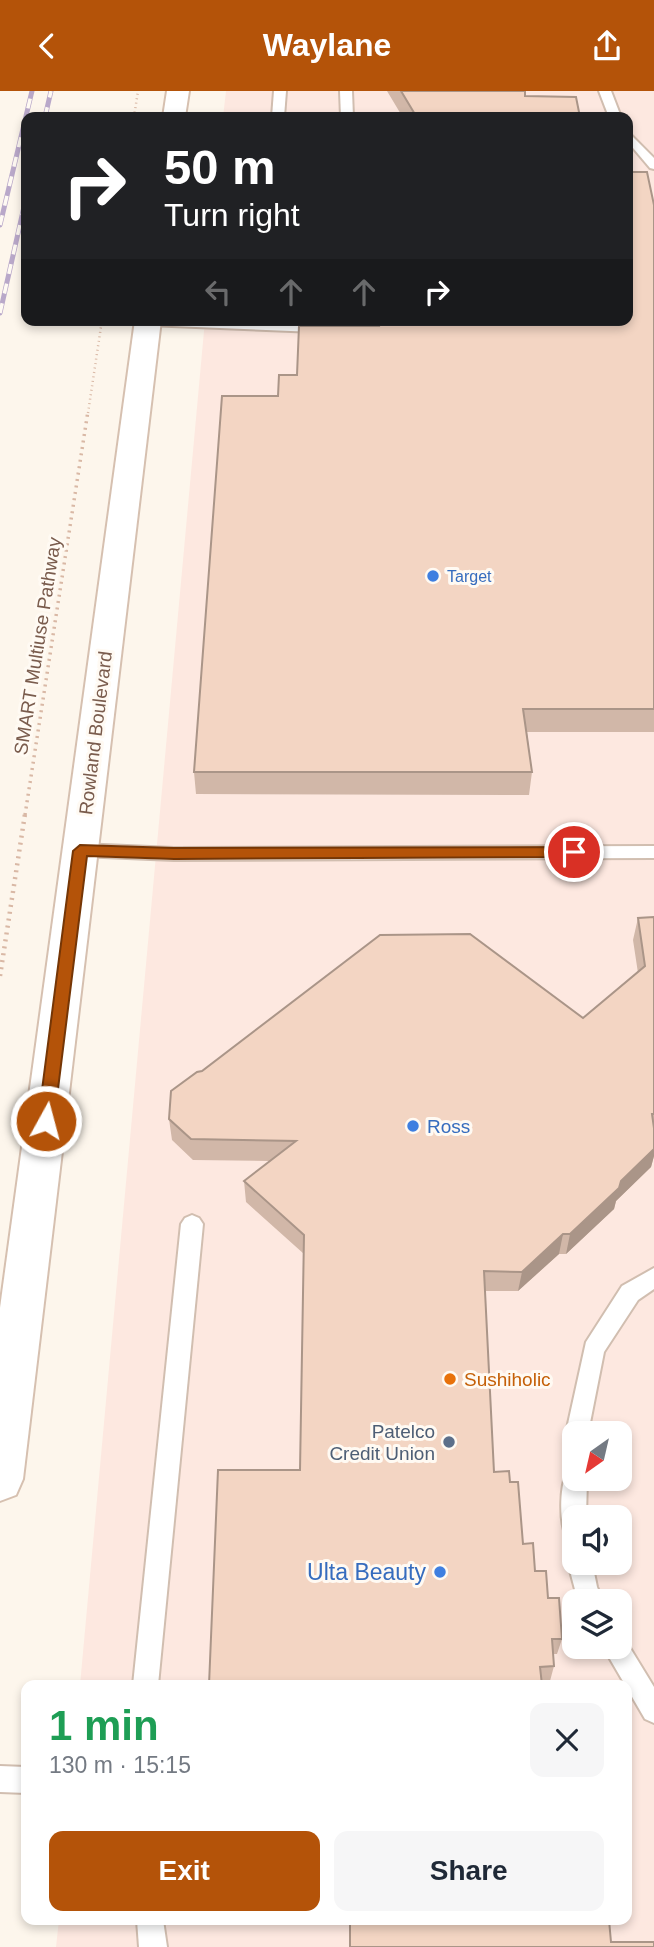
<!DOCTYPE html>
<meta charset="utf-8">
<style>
body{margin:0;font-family:Arial,sans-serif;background:#f6f6f7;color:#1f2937;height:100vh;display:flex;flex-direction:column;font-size:26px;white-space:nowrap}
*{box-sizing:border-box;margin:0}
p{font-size:23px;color:#747a83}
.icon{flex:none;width:38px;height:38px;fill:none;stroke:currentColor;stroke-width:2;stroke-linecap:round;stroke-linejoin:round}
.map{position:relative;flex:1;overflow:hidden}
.side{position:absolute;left:21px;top:1589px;width:611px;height:245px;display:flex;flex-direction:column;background:#fff;border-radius:14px;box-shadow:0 4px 10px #0003}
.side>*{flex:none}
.guide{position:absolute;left:21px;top:21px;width:612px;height:214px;border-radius:14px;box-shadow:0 4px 10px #0003;background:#202124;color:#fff;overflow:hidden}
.needle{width:46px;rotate:214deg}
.tools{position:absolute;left:562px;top:1330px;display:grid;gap:14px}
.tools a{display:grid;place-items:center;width:70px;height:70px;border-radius:14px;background:#fff;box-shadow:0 4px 10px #0003;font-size:35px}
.pin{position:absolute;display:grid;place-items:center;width:60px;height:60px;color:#fff;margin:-30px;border:4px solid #fff;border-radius:50%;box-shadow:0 2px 7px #0007}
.me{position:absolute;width:77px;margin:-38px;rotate:7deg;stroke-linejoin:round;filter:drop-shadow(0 0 5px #0008)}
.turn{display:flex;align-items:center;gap:24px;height:147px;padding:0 28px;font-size:32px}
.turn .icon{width:91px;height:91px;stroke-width:2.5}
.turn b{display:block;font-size:49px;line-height:60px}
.lanes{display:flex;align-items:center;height:66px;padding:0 28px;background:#0003;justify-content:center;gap:35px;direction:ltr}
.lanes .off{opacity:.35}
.round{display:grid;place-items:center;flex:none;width:74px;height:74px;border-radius:14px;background:#f6f6f7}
.headline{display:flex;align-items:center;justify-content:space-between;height:119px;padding:0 28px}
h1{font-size:42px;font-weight:600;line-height:52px;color:#1e9e55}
.action{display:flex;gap:14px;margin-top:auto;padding:14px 28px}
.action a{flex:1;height:80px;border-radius:14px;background:#b45309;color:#fff;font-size:28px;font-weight:600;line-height:80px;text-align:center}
.action a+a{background:#f6f6f7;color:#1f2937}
header{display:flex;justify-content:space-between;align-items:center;height:91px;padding:0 28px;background:#b45309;color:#fff;font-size:32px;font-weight:600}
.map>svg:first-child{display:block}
</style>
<header><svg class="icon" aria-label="back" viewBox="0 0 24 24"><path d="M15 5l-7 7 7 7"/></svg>Waylane<svg class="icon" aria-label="share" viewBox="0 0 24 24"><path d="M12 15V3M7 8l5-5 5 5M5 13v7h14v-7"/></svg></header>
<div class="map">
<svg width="654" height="1856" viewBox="0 0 654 1856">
<rect width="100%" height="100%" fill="#fdf6ec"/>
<path fill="#fde8e0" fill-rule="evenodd" d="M 226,0 L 654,0 L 654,1856 L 56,1856 L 59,1829 L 626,1829 L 626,1594 L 80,1594 L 205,229 L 628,229 L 628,26 L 223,26 ZM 574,1342 L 620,1342 L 620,1388 L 574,1388 ZM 574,1426 L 620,1426 L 620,1472 L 574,1472 ZM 574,1510 L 620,1510 L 620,1556 L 574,1556 Z"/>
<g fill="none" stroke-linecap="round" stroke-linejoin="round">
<defs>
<g id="lane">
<polygon points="274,0 286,0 284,26 272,26"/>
<polygon points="340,0 352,0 353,26 341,26"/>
<polygon points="599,0 611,0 621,26 609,26"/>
<polygon points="628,41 654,67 654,78 650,77 628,51"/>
<polygon points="225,229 334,234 334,229 348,229 347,238 340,242 148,234 141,230"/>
<polygon points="80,753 174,757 654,755 654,767 174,769 80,765 74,764 71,759 74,754"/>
<polygon points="192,1124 199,1127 203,1133 158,1594 133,1594 181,1133 185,1127"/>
<polygon points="654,1177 654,1198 638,1209 604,1261 588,1342 574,1342 574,1352 569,1350 566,1342 586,1251 622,1195"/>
<path d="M 574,1377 L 574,1388 L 587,1388 L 586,1426 L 574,1426 L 574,1448 L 566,1445 C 559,1429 560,1396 567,1380 Z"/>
<polygon points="574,1463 574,1472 592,1472 597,1496 603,1510 578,1510 568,1472"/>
<polygon points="620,1545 624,1547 654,1596 654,1632 645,1628 603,1556 620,1556"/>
<polygon points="0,1675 26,1676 26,1702 0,1701"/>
<polygon points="137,1829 163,1829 167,1856 139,1856"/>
</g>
<g id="secondary">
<polygon points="167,0 189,0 185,26 163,26"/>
<polygon points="135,229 161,229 23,1388 16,1404 0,1410 0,1217"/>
</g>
</defs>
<use href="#lane" stroke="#d1beb0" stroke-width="4"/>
<use href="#secondary" stroke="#d6c0b0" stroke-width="4"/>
<g stroke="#d9b8a5" stroke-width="2.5" stroke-dasharray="1 3.5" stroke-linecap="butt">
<polyline points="134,26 138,0"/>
<polyline points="88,322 102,229"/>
</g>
<polyline stroke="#d9b8a5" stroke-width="3.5" stroke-dasharray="2 4.5" stroke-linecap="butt" points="25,724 88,320"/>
<polyline stroke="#d9b8a5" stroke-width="4.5" stroke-dasharray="2 5" stroke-linecap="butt" points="0,885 25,723"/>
<use href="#lane" fill="#fff" fill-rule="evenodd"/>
<use href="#secondary" fill="#fff" fill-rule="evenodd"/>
<defs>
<g id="rail">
<polyline points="45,26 51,0"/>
<polyline points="0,134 32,0"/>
<polyline points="0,222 26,107"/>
</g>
</defs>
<use href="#rail" stroke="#b9a8c9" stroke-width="5"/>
<use href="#rail" stroke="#fffaf3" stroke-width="3.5" stroke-dasharray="10" stroke-linecap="butt"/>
</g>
<g fill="#d1b7a8">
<polygon points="387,0 525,0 525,5 580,26 402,25"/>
<polygon points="654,114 654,641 527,641 532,681 529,704 196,703 194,681 278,305 297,284 375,235 375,229 628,229"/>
<polygon points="654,826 654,1065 651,1076 616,1110 614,1118 566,1163 559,1163 518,1200 485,1200 494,1381 510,1391 523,1453 548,1507 562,1548 557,1563 553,1563 554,1575 550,1590 541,1590 300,1379 304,1163 246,1111 244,1090 270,1070 193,1069 172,1049 169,1028 583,927 638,882 633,849 638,827"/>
</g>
<g fill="#aa9588">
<polygon points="654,1058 654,1065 651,1076 616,1110 614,1118 566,1163 570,1143 621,1090"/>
<polygon points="563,1143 559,1163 518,1200 522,1181"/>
</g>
<g fill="#f3d5c3" stroke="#aa9588" stroke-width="2">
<polygon points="401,0 525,0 525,5 576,6 580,26 392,26 392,25 416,25"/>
<polygon points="628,81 647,81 654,114 654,618 523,618 532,681 194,681 222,305 278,305 279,284 297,284 299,235 379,235 378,229 628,229"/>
<polygon points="654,826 654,1023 652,1023 654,1037 654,1058 621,1090 619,1097 570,1143 563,1143 522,1181 484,1180 494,1381 509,1380 510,1391 518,1391 523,1453 533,1452 535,1480 546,1480 548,1507 559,1507 562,1548 552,1548 554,1575 540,1576 542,1594 209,1594 218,1379 300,1379 304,1144 244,1090 296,1050 191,1048 169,1028 171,1000 197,981 202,980 380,844 470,843 583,927 645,875 638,827"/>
<polygon points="350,1829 609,1829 611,1851 654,1851 654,1856 350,1856"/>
</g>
<polygon fill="#b45309" stroke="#753606" stroke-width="2" points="80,754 174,757 574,756 581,761 574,766 174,768 87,765 54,1030 52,1034 40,1034 38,1030 73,760"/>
<g fill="#3f7fe0" stroke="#fffaf3" stroke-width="2.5">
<circle cx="433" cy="485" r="7"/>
<circle cx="413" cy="1035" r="7"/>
<circle cx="440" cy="1481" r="7"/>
</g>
<circle fill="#e8710a" stroke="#fffaf3" stroke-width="2.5" cx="450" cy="1288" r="7"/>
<circle fill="#5c6f8a" stroke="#fffaf3" stroke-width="2.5" cx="449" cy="1351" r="7"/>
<g text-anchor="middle" stroke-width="6" stroke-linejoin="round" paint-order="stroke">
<g font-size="16" fill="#366cbe" stroke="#fffaf3" text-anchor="start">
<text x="447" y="491">Target</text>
</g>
<g font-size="19" fill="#7a5c4d" stroke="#fffaf3">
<text transform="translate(37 555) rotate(-81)" y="7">SMART Multiuse Pathway</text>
<text transform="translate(95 642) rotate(-83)" y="7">Rowland Boulevard</text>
</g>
<g font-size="19" fill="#366cbe" stroke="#fffaf3" text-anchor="start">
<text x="427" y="1042">Ross</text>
</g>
<g font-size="19" fill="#c56008" stroke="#fffaf3" text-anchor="start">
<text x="464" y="1295">Sushiholic</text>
</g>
<g font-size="19" fill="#4e5e75" stroke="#fffaf3" text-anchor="end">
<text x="435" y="1347">Patelco<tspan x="435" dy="22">Credit Union</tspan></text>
</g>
<g font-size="23" fill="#366cbe" stroke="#fffaf3" text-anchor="end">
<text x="426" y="1489">Ulta Beauty</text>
</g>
</g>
</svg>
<div class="tools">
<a><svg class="needle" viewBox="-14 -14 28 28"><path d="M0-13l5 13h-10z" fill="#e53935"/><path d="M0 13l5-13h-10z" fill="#747a83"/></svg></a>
<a><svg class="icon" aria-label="sound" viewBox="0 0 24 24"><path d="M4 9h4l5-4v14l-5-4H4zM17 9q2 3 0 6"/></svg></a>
<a><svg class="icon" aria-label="layers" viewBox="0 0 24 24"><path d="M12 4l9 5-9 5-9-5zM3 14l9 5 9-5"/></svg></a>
</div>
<div class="pin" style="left:574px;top:761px;background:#d93025"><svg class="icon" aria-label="arrive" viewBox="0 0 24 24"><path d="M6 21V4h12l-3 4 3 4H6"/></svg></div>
<svg class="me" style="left:46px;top:1030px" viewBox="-20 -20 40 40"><circle r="17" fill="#b45309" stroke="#fff" stroke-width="3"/><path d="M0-11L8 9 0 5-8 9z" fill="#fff"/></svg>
<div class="guide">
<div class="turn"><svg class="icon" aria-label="right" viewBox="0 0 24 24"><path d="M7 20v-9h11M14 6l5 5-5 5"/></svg><div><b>50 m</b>Turn right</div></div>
<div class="lanes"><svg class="icon off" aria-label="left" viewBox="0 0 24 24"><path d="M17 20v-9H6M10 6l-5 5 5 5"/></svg><svg class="icon off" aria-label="ahead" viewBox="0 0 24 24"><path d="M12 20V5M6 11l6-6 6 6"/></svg><svg class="icon off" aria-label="ahead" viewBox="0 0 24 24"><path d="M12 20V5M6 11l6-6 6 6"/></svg><svg class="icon" aria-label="right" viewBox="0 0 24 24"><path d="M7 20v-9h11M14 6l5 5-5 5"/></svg></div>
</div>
<section class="side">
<div class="headline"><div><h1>1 min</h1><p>130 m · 15:15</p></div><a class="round"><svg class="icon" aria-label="close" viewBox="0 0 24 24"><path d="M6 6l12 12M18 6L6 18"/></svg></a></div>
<div class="action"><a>Exit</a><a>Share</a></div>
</section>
</div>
